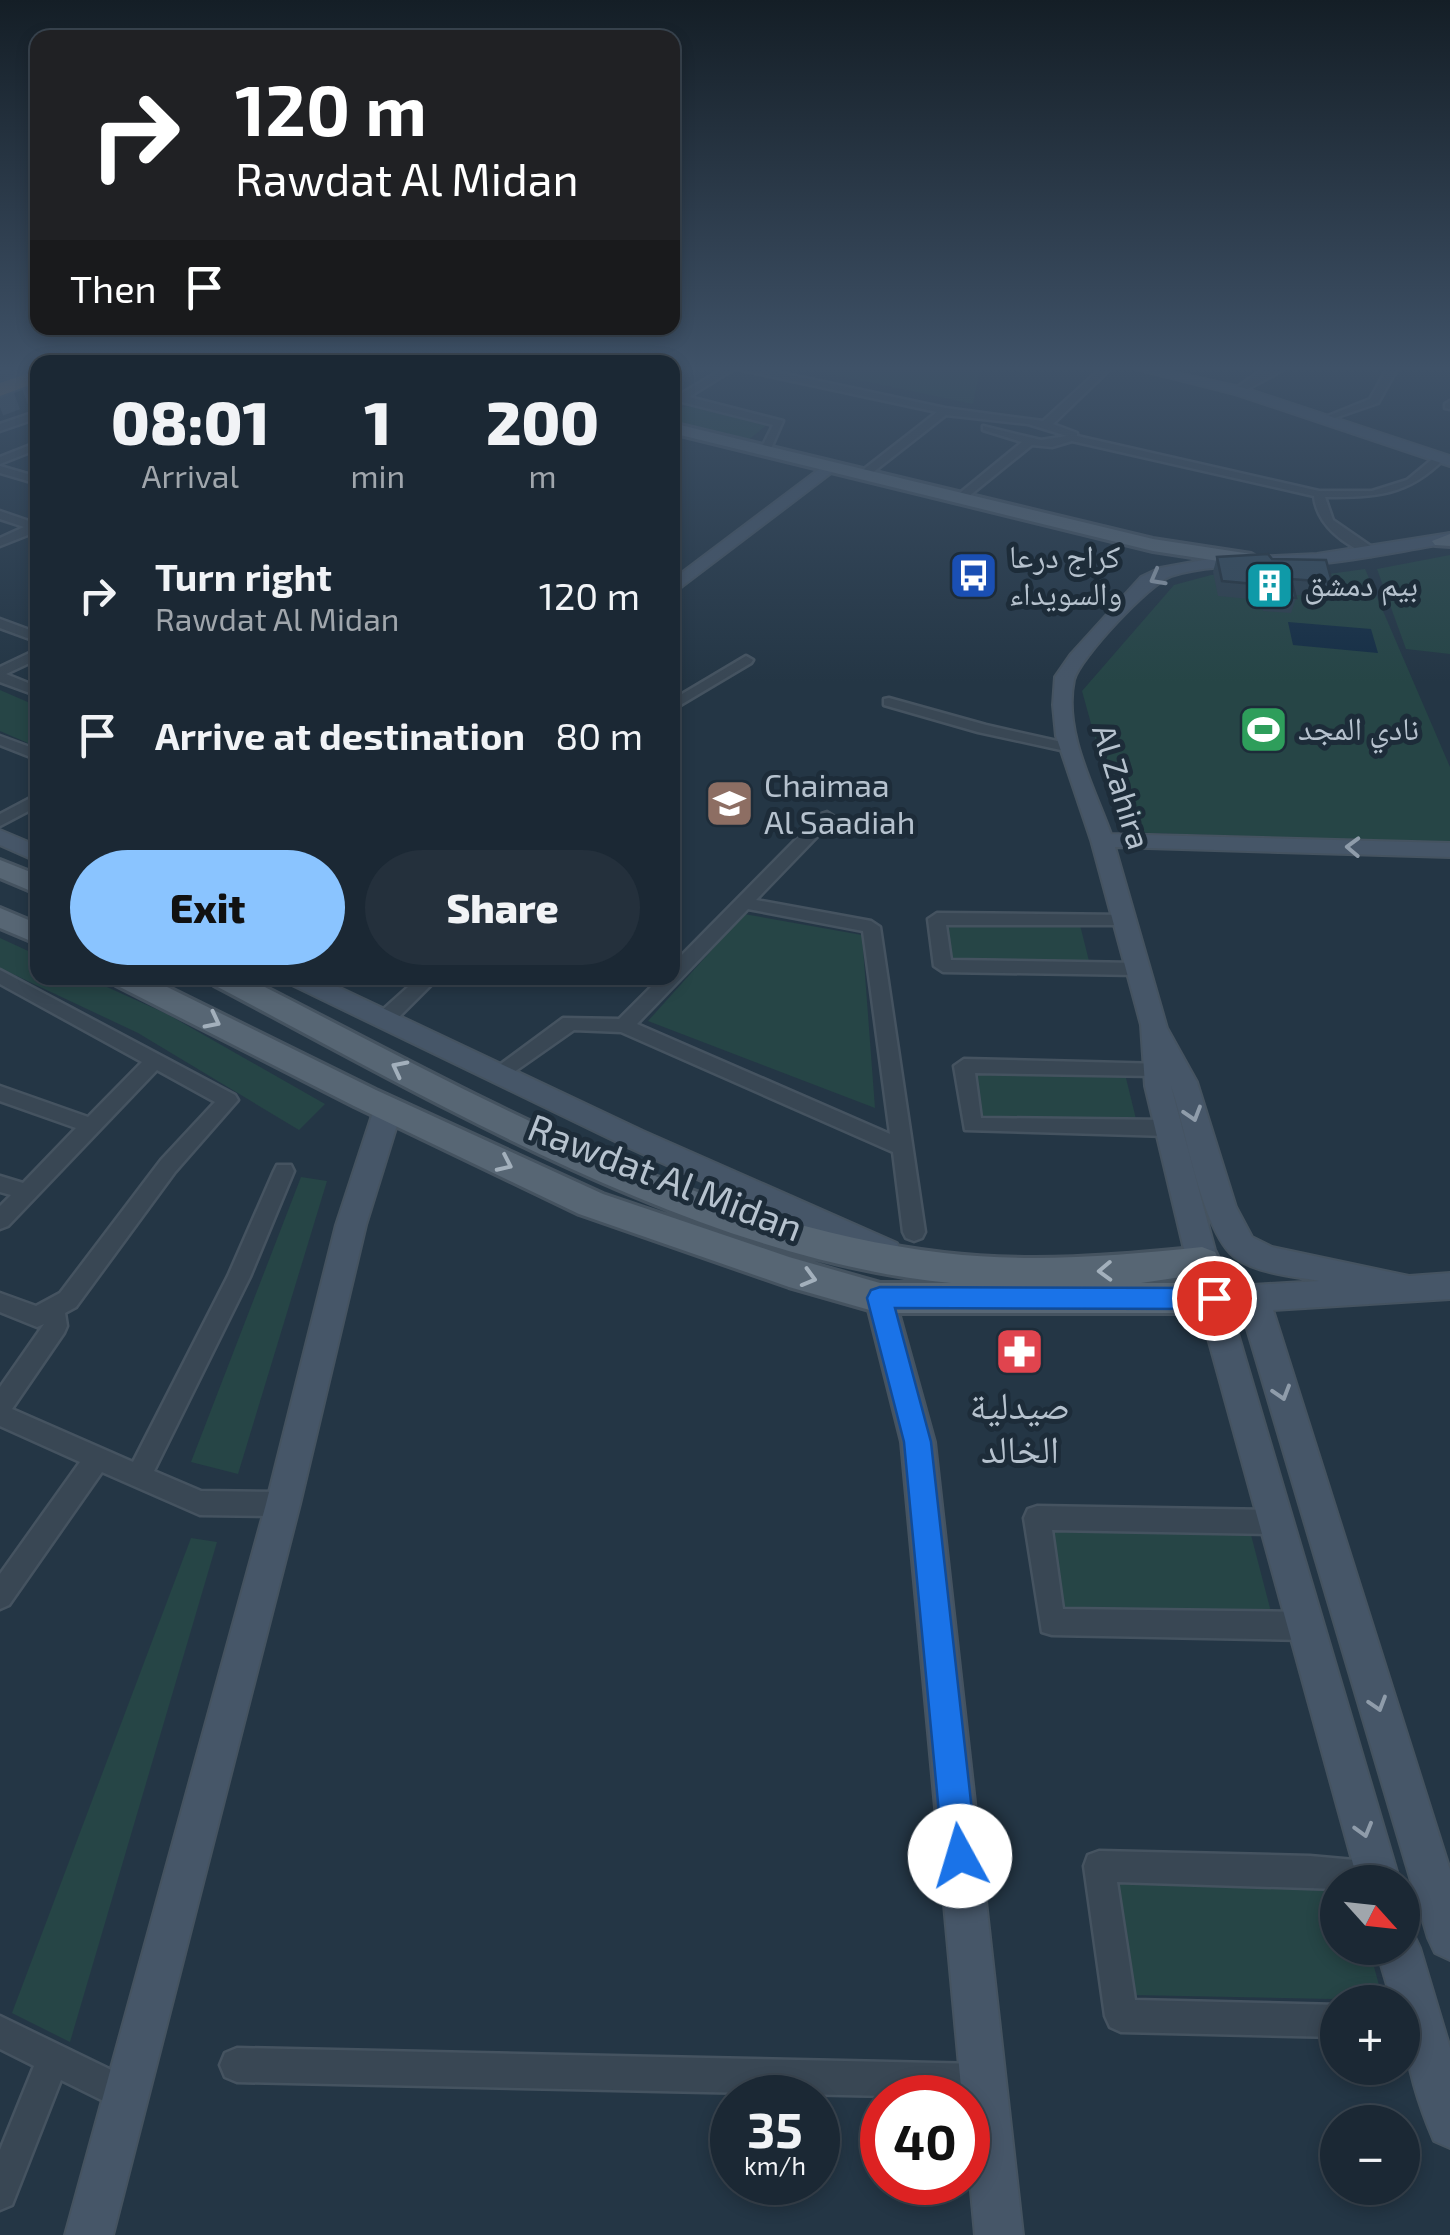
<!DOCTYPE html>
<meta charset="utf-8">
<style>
body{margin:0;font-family:"Exo 2","Noto Naskh Arabic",sans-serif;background:#24303c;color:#f1f3f6;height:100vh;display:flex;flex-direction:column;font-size:38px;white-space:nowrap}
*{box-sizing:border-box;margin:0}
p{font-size:32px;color:#a0a6ac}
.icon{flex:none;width:55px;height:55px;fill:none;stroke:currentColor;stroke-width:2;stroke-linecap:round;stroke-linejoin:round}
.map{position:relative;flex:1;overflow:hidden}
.details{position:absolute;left:30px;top:355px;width:650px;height:630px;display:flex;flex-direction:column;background:#1b2834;border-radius:20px;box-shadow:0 5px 15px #0003,0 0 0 2px #39444f}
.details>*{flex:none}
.hud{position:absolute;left:30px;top:30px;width:650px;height:305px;border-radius:20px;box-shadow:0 5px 15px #0003,0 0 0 2px #39444f;background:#202124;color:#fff;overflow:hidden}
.needle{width:65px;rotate:117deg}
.buttons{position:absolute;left:1320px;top:1865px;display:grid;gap:20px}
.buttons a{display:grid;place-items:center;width:100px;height:100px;border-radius:50%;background:#1b2834;box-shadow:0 5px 15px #0003,0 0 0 2px #39444f;font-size:50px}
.speed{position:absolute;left:710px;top:2075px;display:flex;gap:20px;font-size:50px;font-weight:700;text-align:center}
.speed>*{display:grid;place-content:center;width:130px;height:130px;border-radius:50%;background:#1b2834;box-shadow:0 5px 15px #0003,0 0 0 2px #39444f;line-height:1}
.speed small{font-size:25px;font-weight:400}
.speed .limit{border:15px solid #d22;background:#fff;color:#111}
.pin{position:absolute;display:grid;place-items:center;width:85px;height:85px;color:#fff;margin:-42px;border:5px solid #fff;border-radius:50%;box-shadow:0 2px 10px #0007}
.me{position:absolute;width:110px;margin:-55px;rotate:354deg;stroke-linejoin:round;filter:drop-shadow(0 0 8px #0008)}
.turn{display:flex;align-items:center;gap:35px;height:210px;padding:0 40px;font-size:45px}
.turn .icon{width:130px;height:130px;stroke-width:2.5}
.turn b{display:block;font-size:70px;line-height:85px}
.then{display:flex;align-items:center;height:95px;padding:0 40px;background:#0003;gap:20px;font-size:38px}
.eta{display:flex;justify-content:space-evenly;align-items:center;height:170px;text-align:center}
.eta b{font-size:60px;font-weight:800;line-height:70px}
.primary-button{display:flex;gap:20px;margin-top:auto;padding:20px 40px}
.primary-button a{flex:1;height:115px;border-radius:60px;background:#8ac4ff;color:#111;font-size:40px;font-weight:800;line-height:115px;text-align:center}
.primary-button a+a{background:#24303c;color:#f1f3f6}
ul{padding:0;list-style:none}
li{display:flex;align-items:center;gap:30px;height:140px;padding:0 40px}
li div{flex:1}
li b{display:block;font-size:38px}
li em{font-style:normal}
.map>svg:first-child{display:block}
</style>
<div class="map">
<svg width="1450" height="2235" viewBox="0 0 1450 2235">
<rect width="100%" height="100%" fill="#243645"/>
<g fill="#264546">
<polygon points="806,369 980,369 973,404"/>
<polygon points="686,406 768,424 747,441 673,424 673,414"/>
<polygon points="1450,555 1450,654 1406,649 1377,569"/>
<polygon points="1365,569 1450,767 1450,843 1121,832 1082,691 1174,585 1211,575 1314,576"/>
<polygon points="0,690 37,706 37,747 0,731"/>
<polygon points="744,914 862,935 875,1108 648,1021"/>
<polygon points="944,923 1080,925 1089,961 949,959"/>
<polygon points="0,938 37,955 38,978 87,978 167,1014 325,1104 299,1130 138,1033 0,968"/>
<polygon points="972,1072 1125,1074 1136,1119 979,1117"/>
<polygon points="301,1177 327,1181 238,1474 191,1462"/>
<polygon points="1049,1528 1250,1531 1271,1612 1061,1607"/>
<polygon points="191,1538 217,1542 70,2042 12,2013"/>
<polygon points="1113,1880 1337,1886 1338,1948 1369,1948 1383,2000 1131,1995"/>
</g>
<polygon fill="#152e45" points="1288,622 1371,629 1378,653 1293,645"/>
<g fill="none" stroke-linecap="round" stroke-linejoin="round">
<polyline stroke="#3a4b5a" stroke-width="18" stroke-dasharray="18 9" stroke-linecap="butt" points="0,407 38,393"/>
<defs>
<g id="street">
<polygon points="15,369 29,369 0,380 0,374"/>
<polygon points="723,369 734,369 689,397 783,421 769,453 760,451 773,425 682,402 672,405 672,393 679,395"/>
<path d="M 737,369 L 767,370 L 945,408 L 1043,421 L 1100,369 L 1110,369 L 1053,424 L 1077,433 L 1077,436 L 1319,491 L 1372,491 L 1407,480 L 1436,456 L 1445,458 C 1408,496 1376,497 1325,497 L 1333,520 L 1375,549 L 1377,552 L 1371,556 C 1345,545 1317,526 1314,496 L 1072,441 L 1052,447 L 1032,445 L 963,501 L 955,501 L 955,497 L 1022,442 L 983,430 L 983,426 L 1041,440 L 1067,436 L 1028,424 L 946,415 L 867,477 L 859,477 L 859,473 L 937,412 Z"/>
<path d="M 1268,369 L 1284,369 C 1274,374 1244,393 1235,393 L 1235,389 L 1260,371 Z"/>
<polygon points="1387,369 1397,369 1378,403 1323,422 1323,418 1370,399"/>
<polygon points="1450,401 1450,409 1445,408 1445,404"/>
<polygon points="38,411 38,418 0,431 0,424"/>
<polygon points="38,442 38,449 0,464 0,457"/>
<polygon points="0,466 38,477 38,484 0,473"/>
<polygon points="0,511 38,524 38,531 0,546 0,538 24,527 0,519"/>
<polygon points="0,619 38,633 38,642 0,628"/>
<polygon points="38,649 38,659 6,674 38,687 38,696 0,682 0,667"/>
<polygon points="746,656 753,660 751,663 672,710 672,700"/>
<polygon points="889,698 986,725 1075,745 1077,748 1070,752 978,732 884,705 884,699"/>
<polygon points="0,736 38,750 38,760 0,745"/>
<polygon points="38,794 38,806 0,826 0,814"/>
<path d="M 827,812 L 835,817 L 833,820 L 756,900 L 871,921 L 880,927 L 925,1232 L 922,1238 L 914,1241 L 906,1238 L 903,1232 L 893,1152 L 621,1032 L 574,1030 L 507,1077 L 500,1079 L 490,1072 L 563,1018 L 619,1019 L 660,978 L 672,978 L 672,965 L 821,814 ZM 748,909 L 863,931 L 890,1134 L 637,1024 Z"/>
<polygon points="937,913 1125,915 1134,921 1131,925 946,925 951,960 1138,963 1147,969 1138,975 943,972 934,966 928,919"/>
<polygon points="0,970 235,1095 238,1100 175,1172 76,1307 65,1313 67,1326 64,1333 12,1409 133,1462 228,1276 274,1171 277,1165 291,1165 294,1171 250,1277 154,1471 201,1491 283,1492 292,1496 296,1504 292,1512 283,1516 200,1515 102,1472 9,1605 0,1609 0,1574 80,1462 0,1426 0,1387 44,1324 37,1327 0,1312 0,1293 36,1306 60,1293 161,1160 215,1102 157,1070 8,1226 0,1229 0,1206 11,1195 0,1192 0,1176 23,1183 76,1128 0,1101 0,1086 88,1117 142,1062 0,984"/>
<polygon points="418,978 438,978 393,1023 379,1023 377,1018 379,1013"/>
<polygon points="964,1059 1164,1064 1167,1069 1164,1074 1157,1076 975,1073 981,1118 1168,1120 1175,1123 1178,1128 1175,1133 1168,1136 965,1130 954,1066"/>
<polygon points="1037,1506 1277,1510 1286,1513 1290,1522 1286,1531 1277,1534 1052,1530 1063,1609 1306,1612 1316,1616 1320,1626 1316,1636 1306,1640 1052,1635 1042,1632 1024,1518 1028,1509"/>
<polygon points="1099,1851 1310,1856 1377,1862 1388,1866 1392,1877 1390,1882 1338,1882 1338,1889 1117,1882 1135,2000 1338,2005 1338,2037 1121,2032 1110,2027 1105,2016 1084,1866 1088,1855"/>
<polygon points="0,2016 140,2084 145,2096 140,2108 128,2113 61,2080 12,2205 0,2210 0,2150 34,2066 0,2049"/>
<polygon points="237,2048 983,2064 995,2069 1000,2081 995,2093 983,2098 237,2082 225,2077 220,2065 225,2053"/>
</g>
<g id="secondary">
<polygon points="1136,369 1159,369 1244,388 1450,456 1450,466 1235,394"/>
<polygon points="826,464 839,467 672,594 672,580"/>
<path d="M 1450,533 L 1450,543 C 1405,550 1360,560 1315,564 C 1268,568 1216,562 1171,576 C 1150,583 1079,659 1074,680 C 1063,731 1094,787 1111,834 L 1450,843 L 1450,857 L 1115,847 L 1167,1028 L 1197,1082 L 1236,1207 L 1252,1237 L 1272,1247 L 1409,1276 L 1450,1273 L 1450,1299 L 1273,1310 L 1450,1870 L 1450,1960 L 1435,1953 L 1428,1938 L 1242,1312 L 1231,1310 L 1400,1882 L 1358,1882 L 1187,1262 L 1145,1086 L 1141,1025 L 1091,840 L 1056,736 L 1053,705 L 1055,677 L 1071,654 L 1141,577 L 1160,568 L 1209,559 L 1317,554 ZM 1171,1086 C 1185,1125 1200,1221 1230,1253 C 1248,1273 1293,1276 1319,1281 L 1237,1286 L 1226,1291 Z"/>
<polygon points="0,830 38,846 38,862 0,845"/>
<polygon points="287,978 319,978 643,1131 897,1243 901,1252 897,1261 886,1264 875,1261 623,1145 290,984"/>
<polygon points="388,1099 398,1102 402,1109 366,1225 300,1504 113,2235 65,2235 266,1504 336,1225 374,1109 378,1102"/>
<polygon points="880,1285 891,1289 895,1298 935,1442 1023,2235 975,2235 968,2158 968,2098 962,2098 901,1442 865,1298 869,1289"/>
<path d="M 1402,1928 L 1413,1933 L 1420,1948 L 1450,2048 L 1450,2148 L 1434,2141 C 1415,2097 1402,2050 1402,2002 L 1392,2002 L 1376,1948 L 1402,1948 Z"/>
</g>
<g id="primary">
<polygon points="672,423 1153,539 1251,554 1261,560 1251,566 1153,551 672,433"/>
<polygon points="1450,534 1450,546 1435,545 1432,541"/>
<polygon points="0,860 38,875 38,894 0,878"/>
<polygon points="0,908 38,924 38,944 0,928"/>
<path d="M 111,978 L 149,978 L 376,1090 L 603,1194 L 789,1257 L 880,1283 L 951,1283 C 700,1259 434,1101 214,985 L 209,978 L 247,978 C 467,1089 694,1224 944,1253 C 1030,1263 1116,1256 1202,1247 L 1215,1252 L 1220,1262 L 1215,1272 L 1141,1283 L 1214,1283 L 1227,1287 L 1232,1298 L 1227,1309 L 1214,1313 L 880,1313 L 789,1287 L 579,1214 L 354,1106 L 116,985 Z"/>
</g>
<polygon id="highway" points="38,370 38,382 0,396 0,383"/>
</defs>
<use href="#street" stroke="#455360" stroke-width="5"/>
<use href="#secondary" stroke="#455360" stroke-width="4"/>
<use href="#primary" stroke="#455360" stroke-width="6"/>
<use href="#highway" stroke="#43525e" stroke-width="4"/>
<use href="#street" fill="#394754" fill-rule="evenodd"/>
<use href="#secondary" fill="#465668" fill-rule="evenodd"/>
<use href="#primary" fill="#576674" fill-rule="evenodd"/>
<use href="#highway" fill="#7b6855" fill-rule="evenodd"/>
</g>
<polygon fill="#2e404e" points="1217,557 1272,559 1332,582 1327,597 1296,595 1296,598 1291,613 1263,611 1260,600 1218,596 1213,572"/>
<polygon fill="#354a5b" stroke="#253440" stroke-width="2.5" points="1268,554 1272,559 1326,560 1332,582 1291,579 1296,598 1268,596 1265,585 1222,581 1217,557"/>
<defs><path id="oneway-chevron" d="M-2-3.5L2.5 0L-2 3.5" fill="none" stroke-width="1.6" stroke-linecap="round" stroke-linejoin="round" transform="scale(2.5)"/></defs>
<g stroke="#8f9caa">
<use href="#oneway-chevron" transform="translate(1157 578) rotate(151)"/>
<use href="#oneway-chevron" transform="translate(1353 847) rotate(-178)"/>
<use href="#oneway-chevron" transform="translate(1193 1114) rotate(73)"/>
<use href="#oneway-chevron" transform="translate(1282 1393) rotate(73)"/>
<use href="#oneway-chevron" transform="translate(1378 1704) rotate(73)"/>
<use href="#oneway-chevron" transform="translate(1364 1830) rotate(74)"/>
</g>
<g stroke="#a3b0bc">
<use href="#oneway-chevron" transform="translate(213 1021) rotate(27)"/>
<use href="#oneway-chevron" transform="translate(399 1068) rotate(-153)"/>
<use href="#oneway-chevron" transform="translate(505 1164) rotate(25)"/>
<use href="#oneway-chevron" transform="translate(1105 1271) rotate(178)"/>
<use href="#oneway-chevron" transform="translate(809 1278) rotate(16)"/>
</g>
<linearGradient id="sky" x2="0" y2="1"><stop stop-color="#141e26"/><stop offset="0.54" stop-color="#3f5268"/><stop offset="1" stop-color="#3f5268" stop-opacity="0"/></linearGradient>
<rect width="1450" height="682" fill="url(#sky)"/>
<polygon fill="#1a73e8" stroke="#114b97" stroke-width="2.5" points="880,1287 1214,1288 1224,1291 1227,1298 1224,1306 1214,1309 895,1308 931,1442 977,1856 972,1868 960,1873 948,1868 943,1856 904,1442 867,1298 871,1290"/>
<defs>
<symbol id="bus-square" viewBox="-11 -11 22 22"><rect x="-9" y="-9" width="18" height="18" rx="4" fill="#1a4fb4" stroke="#1d2c39"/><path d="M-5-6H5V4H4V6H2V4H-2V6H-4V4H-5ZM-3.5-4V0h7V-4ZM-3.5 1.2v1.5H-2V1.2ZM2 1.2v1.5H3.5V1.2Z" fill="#fff"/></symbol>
<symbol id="building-square" viewBox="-11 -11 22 22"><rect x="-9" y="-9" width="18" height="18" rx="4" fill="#0f9aa8" stroke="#1d2c39"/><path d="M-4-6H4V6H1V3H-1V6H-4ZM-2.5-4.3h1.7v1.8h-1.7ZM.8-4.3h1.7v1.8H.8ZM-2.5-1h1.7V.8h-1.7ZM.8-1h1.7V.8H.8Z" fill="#fff"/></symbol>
<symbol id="stadium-square" viewBox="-11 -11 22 22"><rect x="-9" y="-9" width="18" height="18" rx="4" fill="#2e9e5b" stroke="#1d2c39"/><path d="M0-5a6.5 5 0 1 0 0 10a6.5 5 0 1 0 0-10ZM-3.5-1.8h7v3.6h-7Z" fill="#fff"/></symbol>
<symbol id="school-square" viewBox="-11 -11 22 22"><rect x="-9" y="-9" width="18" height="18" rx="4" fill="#8d6e63" stroke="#1d2c39"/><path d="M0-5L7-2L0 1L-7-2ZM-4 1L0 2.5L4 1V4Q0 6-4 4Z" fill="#fff"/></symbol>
<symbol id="pharmacy-square" viewBox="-11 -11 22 22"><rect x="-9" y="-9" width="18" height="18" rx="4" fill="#e0444e" stroke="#1d2c39"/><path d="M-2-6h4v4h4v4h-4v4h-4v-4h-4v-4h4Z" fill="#fff"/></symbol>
</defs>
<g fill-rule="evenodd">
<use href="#bus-square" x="946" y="548" width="55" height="55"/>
<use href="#building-square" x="1242" y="558" width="55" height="55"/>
<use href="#stadium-square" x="1236" y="702" width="55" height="55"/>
<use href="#school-square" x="702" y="776" width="55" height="55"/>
<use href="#pharmacy-square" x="992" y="1324" width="55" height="55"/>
</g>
<g text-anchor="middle" stroke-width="10" stroke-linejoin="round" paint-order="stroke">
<g font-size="32" fill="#b6c2ce" stroke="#1d2c39" text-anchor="start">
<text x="1009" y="568">كراج درعا<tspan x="1009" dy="37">والسويداء</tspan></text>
<text x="1304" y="596">بيم دمشق</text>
<text x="1298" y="740">نادي المجد</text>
<text x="764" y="797">Chaimaa<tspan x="764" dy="37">Al Saadiah</tspan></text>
</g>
<g font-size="32" fill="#b6c2ce" stroke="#1d2c39">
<text transform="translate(1121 787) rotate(73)" y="11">Al Zahira</text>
</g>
<g font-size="38" fill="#b6c2ce" stroke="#1d2c39">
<text transform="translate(665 1178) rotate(21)" y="13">Rawdat Al Midan</text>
</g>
<g font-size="38" fill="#b6c2ce" stroke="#1d2c39">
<text x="1020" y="1419">صيدلية<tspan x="1020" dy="44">الخالد</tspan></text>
</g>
</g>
</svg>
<div class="buttons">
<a><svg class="needle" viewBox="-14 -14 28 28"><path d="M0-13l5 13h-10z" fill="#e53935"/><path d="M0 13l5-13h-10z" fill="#a0a6ac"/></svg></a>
<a>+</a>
<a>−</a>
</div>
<div class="speed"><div>35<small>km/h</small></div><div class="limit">40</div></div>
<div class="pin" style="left:1214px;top:1298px;background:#d93025"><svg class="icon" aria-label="arrive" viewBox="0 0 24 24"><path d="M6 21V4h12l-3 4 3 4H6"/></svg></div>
<svg class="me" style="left:960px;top:1856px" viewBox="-20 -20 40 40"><circle r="19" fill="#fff"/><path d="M0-13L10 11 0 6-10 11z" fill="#1a73e8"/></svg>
<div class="hud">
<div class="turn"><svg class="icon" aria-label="right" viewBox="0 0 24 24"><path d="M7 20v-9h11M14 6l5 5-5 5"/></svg><div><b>120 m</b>Rawdat Al Midan</div></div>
<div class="then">Then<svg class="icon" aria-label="arrive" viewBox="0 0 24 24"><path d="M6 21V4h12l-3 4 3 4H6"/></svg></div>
</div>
<section class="details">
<div class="eta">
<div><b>08:01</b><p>Arrival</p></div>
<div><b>1</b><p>min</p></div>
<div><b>200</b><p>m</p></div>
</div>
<ul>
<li><svg class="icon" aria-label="right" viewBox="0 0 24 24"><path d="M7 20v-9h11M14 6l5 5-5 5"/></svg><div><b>Turn right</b><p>Rawdat Al Midan</p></div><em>120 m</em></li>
<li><svg class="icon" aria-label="arrive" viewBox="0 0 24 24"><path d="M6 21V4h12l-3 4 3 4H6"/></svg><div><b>Arrive at destination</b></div><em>80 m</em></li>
</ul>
<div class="primary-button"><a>Exit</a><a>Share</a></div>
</section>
</div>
